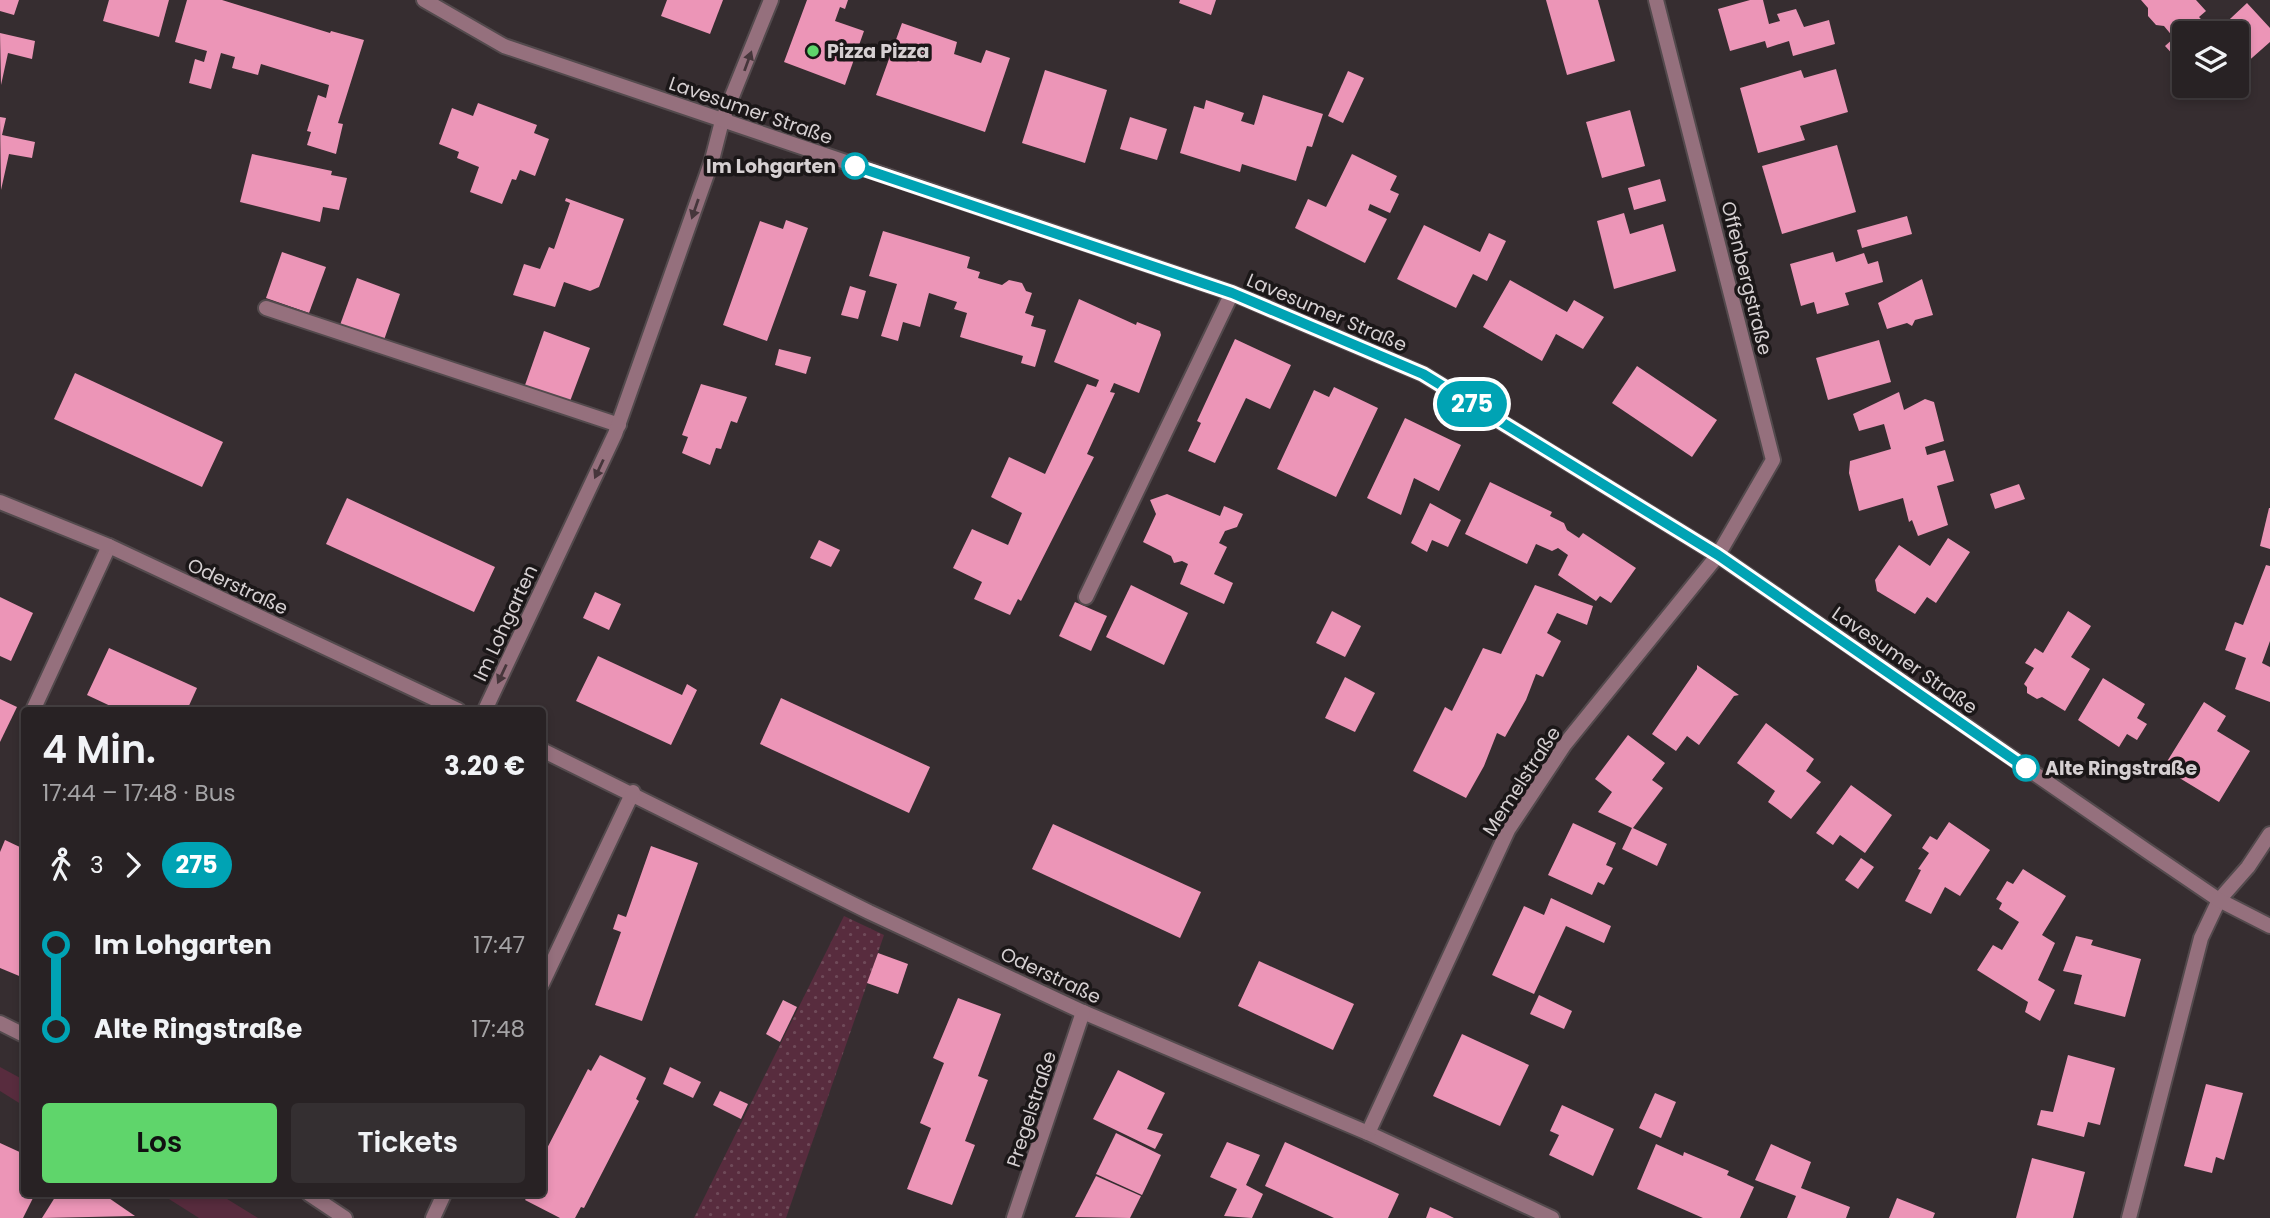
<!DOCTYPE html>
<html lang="de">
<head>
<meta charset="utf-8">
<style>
	body { margin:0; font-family:Poppins,sans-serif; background:#342f31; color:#f1f3f6; height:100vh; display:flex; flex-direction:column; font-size:26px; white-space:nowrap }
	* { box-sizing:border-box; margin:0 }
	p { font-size:23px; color:#a5a4a6 }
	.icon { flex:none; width:38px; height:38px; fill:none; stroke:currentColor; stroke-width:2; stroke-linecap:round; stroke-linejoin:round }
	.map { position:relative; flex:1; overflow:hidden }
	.sheet { position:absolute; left:21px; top:707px; width:525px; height:490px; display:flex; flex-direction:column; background:#282224; border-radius:7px; box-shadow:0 4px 10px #0003,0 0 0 2px #443f41 }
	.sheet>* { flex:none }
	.badge { padding:0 14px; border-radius:23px; font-size:24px; line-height:46px }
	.tools { position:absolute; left:2172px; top:21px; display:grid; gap:14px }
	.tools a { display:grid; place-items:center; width:77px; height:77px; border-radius:7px; background:#282224; box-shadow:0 4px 10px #0003,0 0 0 2px #443f41; font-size:35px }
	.map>.badge { position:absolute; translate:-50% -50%; box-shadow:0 0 0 4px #fff }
	.legs { display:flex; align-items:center; gap:10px; height:77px; padding:0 21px; font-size:23px }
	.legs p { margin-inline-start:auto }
	.headline { display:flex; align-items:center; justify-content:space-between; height:119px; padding:0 21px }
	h1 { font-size:38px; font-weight:600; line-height:52px }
	.primary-button { display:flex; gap:14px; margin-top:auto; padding:14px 21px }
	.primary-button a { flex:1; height:80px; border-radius:7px; background:#5fd56b; color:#111; font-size:28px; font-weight:600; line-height:80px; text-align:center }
	.primary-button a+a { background:#342f31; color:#f1f3f6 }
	ul { padding:0 21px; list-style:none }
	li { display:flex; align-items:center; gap:24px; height:84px; font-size:26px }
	li i { display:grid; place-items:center; width:10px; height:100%; margin:0 9px; background:currentColor }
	li i::after { content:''; width:18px; height:18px; margin:-9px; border:5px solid; border-radius:50%; background:#282224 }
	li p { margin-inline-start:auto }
	li:first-child i { background:linear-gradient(#0000 50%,currentColor 0) }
	li:last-child i { background:linear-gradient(currentColor 50%,#0000 0) }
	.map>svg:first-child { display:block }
	.grass { fill:#582c3e }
	.park { fill:url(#park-dots) }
	.building { fill:#ec95b7 }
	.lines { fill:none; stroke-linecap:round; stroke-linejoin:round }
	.service-casing { stroke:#534a4d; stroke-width:18 }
	.minor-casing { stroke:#534a4d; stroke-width:18 }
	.tertiary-casing { stroke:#534a4d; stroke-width:18 }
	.service { stroke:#95707d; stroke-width:14 }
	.minor { stroke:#95707d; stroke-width:14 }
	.tertiary { stroke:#95707d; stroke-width:14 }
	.oneway { fill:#46363b }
	.line-1-casing { stroke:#fff; stroke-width:16 }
	.line-1 { stroke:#00a3b4; stroke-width:10 }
	.poi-dot { fill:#5fd56b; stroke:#1b1718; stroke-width:2.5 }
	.stop-1-dot { fill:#fff; stroke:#00a3b4; stroke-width:3.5 }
	.labels { text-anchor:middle; stroke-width:7; stroke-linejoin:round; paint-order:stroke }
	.poi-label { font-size:19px; font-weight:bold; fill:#d6d0d2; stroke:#1b1718; text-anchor:start }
	.street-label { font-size:19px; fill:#d6d0d2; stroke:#1b1718 }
	.stop-label { font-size:19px; font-weight:bold; fill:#d6d0d2; stroke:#1b1718; text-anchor:end }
</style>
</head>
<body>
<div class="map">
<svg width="2270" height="1218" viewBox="0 0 2270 1218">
	<defs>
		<pattern id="park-dots" width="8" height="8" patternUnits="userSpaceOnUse" patternTransform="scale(1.75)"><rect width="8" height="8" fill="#582c3e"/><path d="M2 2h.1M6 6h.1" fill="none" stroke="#6f4a59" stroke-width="1.8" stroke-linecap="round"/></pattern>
	</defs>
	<rect width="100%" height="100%" fill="#362d30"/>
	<g class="grass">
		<polygon points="0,1067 24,1080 24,1106 0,1091"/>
		<polygon points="161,1194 219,1194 258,1218 199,1218"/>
	</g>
	<polygon class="park" points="844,916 884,935 786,1218 694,1218"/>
	<g class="building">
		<polygon points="0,0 19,0 14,15 0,11"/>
		<polygon points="109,0 169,0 159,37 103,21"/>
		<polygon points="187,0 222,0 330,33 331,31 364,40 338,123 343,124 336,154 307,145 311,132 307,131 318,95 326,98 329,85 261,64 258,75 232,68 235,57 221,53 211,89 189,83 195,59 204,62 207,51 175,42"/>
		<polygon points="667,0 723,0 710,34 661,16"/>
		<polygon points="807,0 848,0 845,9 840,7 835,21 864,31 845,85 784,62"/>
		<polygon points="1180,0 1216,0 1211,15 1179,3"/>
		<polygon points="1546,0 1598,0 1615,61 1567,75"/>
		<polygon points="1750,0 1763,0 1769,24 1780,21 1777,14 1796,9 1804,27 1829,20 1835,44 1793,56 1789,41 1767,48 1765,41 1730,51 1718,9"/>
		<polygon points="2141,0 2196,0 2206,11 2199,17 2211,30 2207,33 2184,33 2184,53 2177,59 2165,46 2174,38 2164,26 2156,25 2148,16 2148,8"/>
		<polygon points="2247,3 2270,28 2270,42 2236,72 2236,33 2215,33"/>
		<polygon points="902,23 957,42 954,54 981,63 986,50 1010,58 985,132 876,95"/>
		<polygon points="0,33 35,41 32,59 8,53 1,85"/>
		<polygon points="1836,69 1848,112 1800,126 1805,140 1758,153 1740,88 1801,70 1804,78"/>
		<polygon points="1045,70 1107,90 1085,163 1022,143"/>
		<polygon points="1348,71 1364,78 1343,123 1328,116"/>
		<polygon points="1263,95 1323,114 1312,147 1307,146 1296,181 1242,164 1240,172 1180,153 1194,106 1204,109 1206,100 1244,113 1241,121 1254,125"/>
		<polygon points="478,103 537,125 534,133 549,139 535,176 520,170 516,180 512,179 502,204 470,192 479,167 457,158 459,152 439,144 452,108 473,116"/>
		<polygon points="1630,110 1645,166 1602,178 1586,122"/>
		<polygon points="0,117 6,118 2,135 35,142 32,158 9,154 1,190"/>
		<polygon points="1130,117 1167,129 1157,160 1120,149"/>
		<polygon points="1837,145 1856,212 1782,234 1762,166"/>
		<polygon points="252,154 332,171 331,175 347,178 339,210 323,207 320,222 240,202"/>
		<polygon points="1352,154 1397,176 1390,190 1399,194 1390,213 1370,204 1368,210 1387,219 1365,263 1295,228 1308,199 1326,207"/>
		<polygon points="1660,179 1666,201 1634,210 1628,188"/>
		<polygon points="566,198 624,219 599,287 590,291 564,282 555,307 513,295 524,264 540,269 549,247 554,249 570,203 565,201"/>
		<polygon points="1624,213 1630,234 1663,224 1676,271 1614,289 1597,221"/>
		<polygon points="1907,216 1912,234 1862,248 1857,230"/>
		<polygon points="786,220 808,228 767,341 723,325 760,221 783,229"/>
		<polygon points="1424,225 1480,252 1489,233 1506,241 1487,281 1473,274 1456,308 1397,279"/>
		<polygon points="883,231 970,257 967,268 980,272 978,278 1002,285 1009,280 1022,283 1026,291 1032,293 1025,313 1034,316 1031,326 1046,330 1035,367 1021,363 1023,356 960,337 967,313 954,309 957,302 929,293 920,327 903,322 898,341 881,336 897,284 869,276"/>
		<polygon points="282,252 326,267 309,313 266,298"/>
		<polygon points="1833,252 1836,262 1864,253 1868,264 1878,261 1883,282 1845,293 1849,305 1817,314 1814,302 1801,306 1790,264"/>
		<polygon points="357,278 400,294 384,340 340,325"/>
		<polygon points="1922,279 1933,315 1915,320 1912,326 1907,323 1887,329 1878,303"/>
		<polygon points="1510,280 1567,312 1574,300 1604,317 1583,349 1556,334 1542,361 1483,327"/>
		<polygon points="850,286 866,291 858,319 841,315"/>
		<polygon points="1079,299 1136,325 1137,322 1160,331 1161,335 1139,393 1114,383 1110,392 1115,393 1087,454 1094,457 1021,601 1018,599 1010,615 974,599 982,582 953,568 972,529 1008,545 1022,513 991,497 1009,457 1045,474 1087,384 1096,387 1099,380 1054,362"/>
		<polygon points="544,331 590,348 569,404 524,388"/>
		<polygon points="1235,339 1291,365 1270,409 1246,398 1215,463 1188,451 1201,423 1197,421"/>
		<polygon points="1879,340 1891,382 1828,400 1816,358"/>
		<polygon points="779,349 811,357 806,374 775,365"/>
		<polygon points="1637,366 1717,420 1692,457 1612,403"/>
		<polygon points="75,373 223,442 202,487 54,419"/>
		<polygon points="701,384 747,397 737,423 731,421 721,449 716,448 710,465 682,453 688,437 682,435"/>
		<polygon points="1334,387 1378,408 1336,497 1277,469 1314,390 1329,397"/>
		<polygon points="1899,392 1904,410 1925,399 1934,402 1944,441 1925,447 1927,455 1945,450 1954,481 1937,486 1948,525 1918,536 1912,520 1909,522 1903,498 1859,511 1849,473 1850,461 1891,449 1884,424 1859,431 1853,414"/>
		<polygon points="1405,418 1461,445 1439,491 1414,478 1401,515 1367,498"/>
		<polygon points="1490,482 1552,512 1550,516 1564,523 1567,530 1579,538 1583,533 1636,568 1611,603 1600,596 1596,601 1558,575 1568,555 1558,548 1552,551 1536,544 1527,564 1465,534"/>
		<polygon points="2019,484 2025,499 1995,509 1990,494"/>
		<polygon points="1167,494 1220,516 1224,506 1243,514 1237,527 1225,531 1219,543 1227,547 1214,574 1233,583 1224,604 1180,584 1188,564 1182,561 1174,563 1171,556 1143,542 1156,514 1150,500"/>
		<polygon points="347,498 495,567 474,612 326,544"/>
		<polygon points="1430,503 1461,520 1448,547 1432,540 1427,552 1411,543"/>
		<polygon points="2269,508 2270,508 2270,549 2260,546"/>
		<polygon points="1948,538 1970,552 1936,603 1927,597 1915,614 1877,591 1875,580 1899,545 1930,566"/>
		<polygon points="819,540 840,550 831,567 810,558"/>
		<polygon points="2266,565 2270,566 2270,641 2262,663 2270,667 2270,702 2235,689 2246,658 2225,650 2235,622 2243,625"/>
		<polygon points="1131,585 1188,613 1164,665 1106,637"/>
		<polygon points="1535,585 1593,606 1587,625 1557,613 1547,633 1561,641 1543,677 1536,674 1526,700 1505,737 1497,733 1484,766 1466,798 1413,771 1445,707 1452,711 1483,648 1501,654"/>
		<polygon points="595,592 621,604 609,630 583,618"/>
		<polygon points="0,597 33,613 11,661 0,656"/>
		<polygon points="1075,602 1107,616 1091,651 1059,636"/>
		<polygon points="1332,611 1361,626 1345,657 1316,643"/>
		<polygon points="2068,611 2091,626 2071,657 2090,669 2065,711 2042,697 2037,699 2027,693 2027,687 2024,684 2034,668 2025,663 2035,648 2043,653"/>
		<polygon points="109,648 197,688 187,710 119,710 87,695"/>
		<polygon points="598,656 682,695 687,684 697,690 671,745 576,701"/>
		<polygon points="1697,665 1739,695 1734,696 1699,745 1687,736 1676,751 1652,734 1697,669"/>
		<polygon points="1345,677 1375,693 1355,732 1325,718"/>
		<polygon points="2103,678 2145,704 2137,718 2147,724 2137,740 2127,734 2119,747 2078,720"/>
		<polygon points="781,698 930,767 909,813 760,744"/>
		<polygon points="0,699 17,707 0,742"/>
		<polygon points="2204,702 2226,716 2217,731 2250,751 2219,802 2163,768"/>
		<polygon points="1766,723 1814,759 1806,771 1821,782 1791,819 1768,802 1775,791 1737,763"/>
		<polygon points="1628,735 1665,763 1652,780 1663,788 1633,828 1667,844 1657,866 1622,849 1632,828 1598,812 1612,792 1595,779"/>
		<polygon points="1851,785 1892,815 1865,853 1840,835 1833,845 1816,833"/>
		<polygon points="1949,822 1990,850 1960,896 1945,887 1931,914 1905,901 1921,870 1918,869 1929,853 1922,848 1930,836 1937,840"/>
		<polygon points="1573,823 1616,843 1606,865 1613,868 1604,885 1598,882 1592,895 1548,875"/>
		<polygon points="1053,824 1201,892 1180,938 1032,869"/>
		<polygon points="5,840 24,849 24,978 0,968 0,852"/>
		<polygon points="651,846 698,863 642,1021 595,1005 621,932 613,929 618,914 626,917"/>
		<polygon points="1861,858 1874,867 1858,889 1845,880"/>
		<polygon points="2023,869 2066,896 2042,935 2055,943 2038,980 2055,990 2040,1021 2025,1012 2028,1002 1977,970 1993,945 2002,950 2019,922 1999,909 2002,903 1996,899 2007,881 2013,884"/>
		<polygon points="1551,898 1611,926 1604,943 1566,926 1534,994 1492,975 1524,906 1544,915"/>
		<polygon points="2076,936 2093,940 2091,945 2141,959 2125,1017 2074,1004 2082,975 2063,971"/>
		<polygon points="878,953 908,964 898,994 867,983"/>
		<polygon points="1259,961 1354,1004 1333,1050 1238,1006"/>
		<polygon points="1539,995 1572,1011 1564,1029 1530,1014"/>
		<polygon points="958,998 1001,1014 978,1076 988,1080 965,1141 975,1145 952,1205 907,1189 931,1128 920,1123 944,1063 933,1058"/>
		<polygon points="783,1000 797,1007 780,1042 766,1034"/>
		<polygon points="1462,1034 1529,1065 1500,1126 1433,1096"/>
		<polygon points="600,1055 646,1078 636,1099 639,1101 584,1208 581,1207 575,1218 560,1218 525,1200 529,1194 542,1194 542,1158 588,1069 591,1071"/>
		<polygon points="2068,1055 2115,1068 2100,1125 2088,1122 2084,1137 2037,1125 2041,1110 2053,1112"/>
		<polygon points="670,1067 701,1082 693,1098 663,1084"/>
		<polygon points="1118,1070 1165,1093 1147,1129 1163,1134 1155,1149 1093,1119"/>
		<polygon points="2206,1084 2243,1093 2224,1160 2216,1157 2212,1173 2184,1166"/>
		<polygon points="720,1091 748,1104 741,1119 713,1105"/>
		<polygon points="1655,1093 1676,1102 1661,1138 1639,1128"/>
		<polygon points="1562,1105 1614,1129 1593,1176 1549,1155 1559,1135 1550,1131"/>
		<polygon points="1116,1133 1161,1155 1142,1195 1096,1174"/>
		<polygon points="1227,1142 1260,1155 1246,1185 1263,1194 1252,1218 1224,1216 1237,1189 1210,1177"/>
		<polygon points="1285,1142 1399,1194 1388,1218 1334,1218 1265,1186"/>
		<polygon points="0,1143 24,1154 24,1175 20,1185 24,1187 24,1194 35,1194 23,1218 0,1218"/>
		<polygon points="1656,1144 1683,1156 1684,1152 1729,1171 1727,1175 1754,1187 1740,1218 1703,1218 1637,1189"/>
		<polygon points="1771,1144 1811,1162 1801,1188 1850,1207 1846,1218 1787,1218 1796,1196 1755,1180"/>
		<polygon points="2032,1158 2085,1172 2073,1218 2016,1218"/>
		<polygon points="1096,1176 1141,1196 1130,1218 1075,1217"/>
		<polygon points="57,1194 103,1194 135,1216 42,1218"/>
		<polygon points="1897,1198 1935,1213 1933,1218 1889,1218"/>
		<polygon points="1430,1207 1444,1213 1454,1218 1426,1218"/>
	</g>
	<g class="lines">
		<g class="service-casing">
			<g id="service">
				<polyline points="266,308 619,425"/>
				<polyline points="1086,597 1232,293"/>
				<polyline points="34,708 109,546"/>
			</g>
		</g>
		<g class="minor-casing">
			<g id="minor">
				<polyline points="0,502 109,546 458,710"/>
				<polyline points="485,710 615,434 712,160 722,121 771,0"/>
				<polyline points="542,750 869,912 1083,1012 1368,1133 1552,1218"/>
				<polyline points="542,984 633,792"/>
				<polyline points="0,1023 24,1035"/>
				<polyline points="1368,1133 1508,830 1565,744 1718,555 1773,460 1656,0"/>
				<polyline points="309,1194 345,1218"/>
				<polyline points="433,1218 444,1194"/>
				<polyline points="1014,1218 1083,1012"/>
				<polyline points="2129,1218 2201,938 2219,900 2248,867 2270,834"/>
			</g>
		</g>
		<g class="tertiary-casing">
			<polyline id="tertiary" points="424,0 504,46 1232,293 1423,374 1718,555 2147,851 2219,900 2270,926"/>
		</g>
		<use href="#service" class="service"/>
		<use href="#minor" class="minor"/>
		<use href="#tertiary" class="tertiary"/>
	</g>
	<defs><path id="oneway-solid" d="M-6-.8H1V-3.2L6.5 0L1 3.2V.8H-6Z" transform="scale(1.75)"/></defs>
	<g class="oneway">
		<use href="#oneway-solid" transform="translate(748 61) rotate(-70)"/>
		<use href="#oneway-solid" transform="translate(695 209) rotate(109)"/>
		<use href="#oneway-solid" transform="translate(599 469) rotate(115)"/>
		<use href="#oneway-solid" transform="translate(502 674) rotate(115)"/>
	</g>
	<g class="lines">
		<g class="line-1-casing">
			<polyline id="line-1" points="855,166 1232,293 1423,374 1718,555 2026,768"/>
		</g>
		<use href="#line-1" class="line-1"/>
	</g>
	<circle class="poi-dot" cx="813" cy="51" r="7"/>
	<g class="stop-1-dot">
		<circle cx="855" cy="166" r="12"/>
		<circle cx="2026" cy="768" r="12"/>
	</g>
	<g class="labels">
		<g class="poi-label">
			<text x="827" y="58">Pizza Pizza</text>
		</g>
		<g class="street-label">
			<text transform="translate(751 110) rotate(19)" y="7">Lavesumer Straße</text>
			<text transform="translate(1747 278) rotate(76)" y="7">Offenbergstraße</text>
			<text transform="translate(1327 312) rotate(23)" y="7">Lavesumer Straße</text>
			<text transform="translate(238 586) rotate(25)" y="7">Oderstraße</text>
			<text transform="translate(505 623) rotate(-65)" y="7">Im Lohgarten</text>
			<text transform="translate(1905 660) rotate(35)" y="7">Lavesumer Straße</text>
			<text transform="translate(1521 781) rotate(-57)" y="7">Memelstraße</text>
			<text transform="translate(1051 975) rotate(25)" y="7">Oderstraße</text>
			<text transform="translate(1031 1109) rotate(-72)" y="7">Pregelstraße</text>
		</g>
		<g class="stop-label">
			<text x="836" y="173">Im Lohgarten</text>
			<text x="2045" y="775" text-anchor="start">Alte Ringstraße</text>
		</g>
	</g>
</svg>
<div class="tools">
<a><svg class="icon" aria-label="layers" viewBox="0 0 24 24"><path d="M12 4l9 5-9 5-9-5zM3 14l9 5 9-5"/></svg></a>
</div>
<b class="badge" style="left:1472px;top:404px;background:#00a3b4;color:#fff">275</b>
<section class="sheet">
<div class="headline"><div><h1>4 Min.</h1><p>17:44 – 17:48 · Bus</p></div><b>3.20 €</b></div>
<div class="legs"><svg class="icon" aria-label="walk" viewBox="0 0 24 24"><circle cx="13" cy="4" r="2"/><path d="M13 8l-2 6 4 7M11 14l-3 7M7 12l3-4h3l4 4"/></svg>3<svg class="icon" aria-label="forward" viewBox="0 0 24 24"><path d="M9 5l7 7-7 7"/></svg><b class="badge" style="background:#00a3b4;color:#fff">275</b></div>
<ul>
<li><i style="color:#00a3b4"></i><b>Im Lohgarten</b><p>17:47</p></li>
<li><i style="color:#00a3b4"></i><b>Alte Ringstraße</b><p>17:48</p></li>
</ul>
<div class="primary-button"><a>Los</a><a>Tickets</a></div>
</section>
</div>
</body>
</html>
